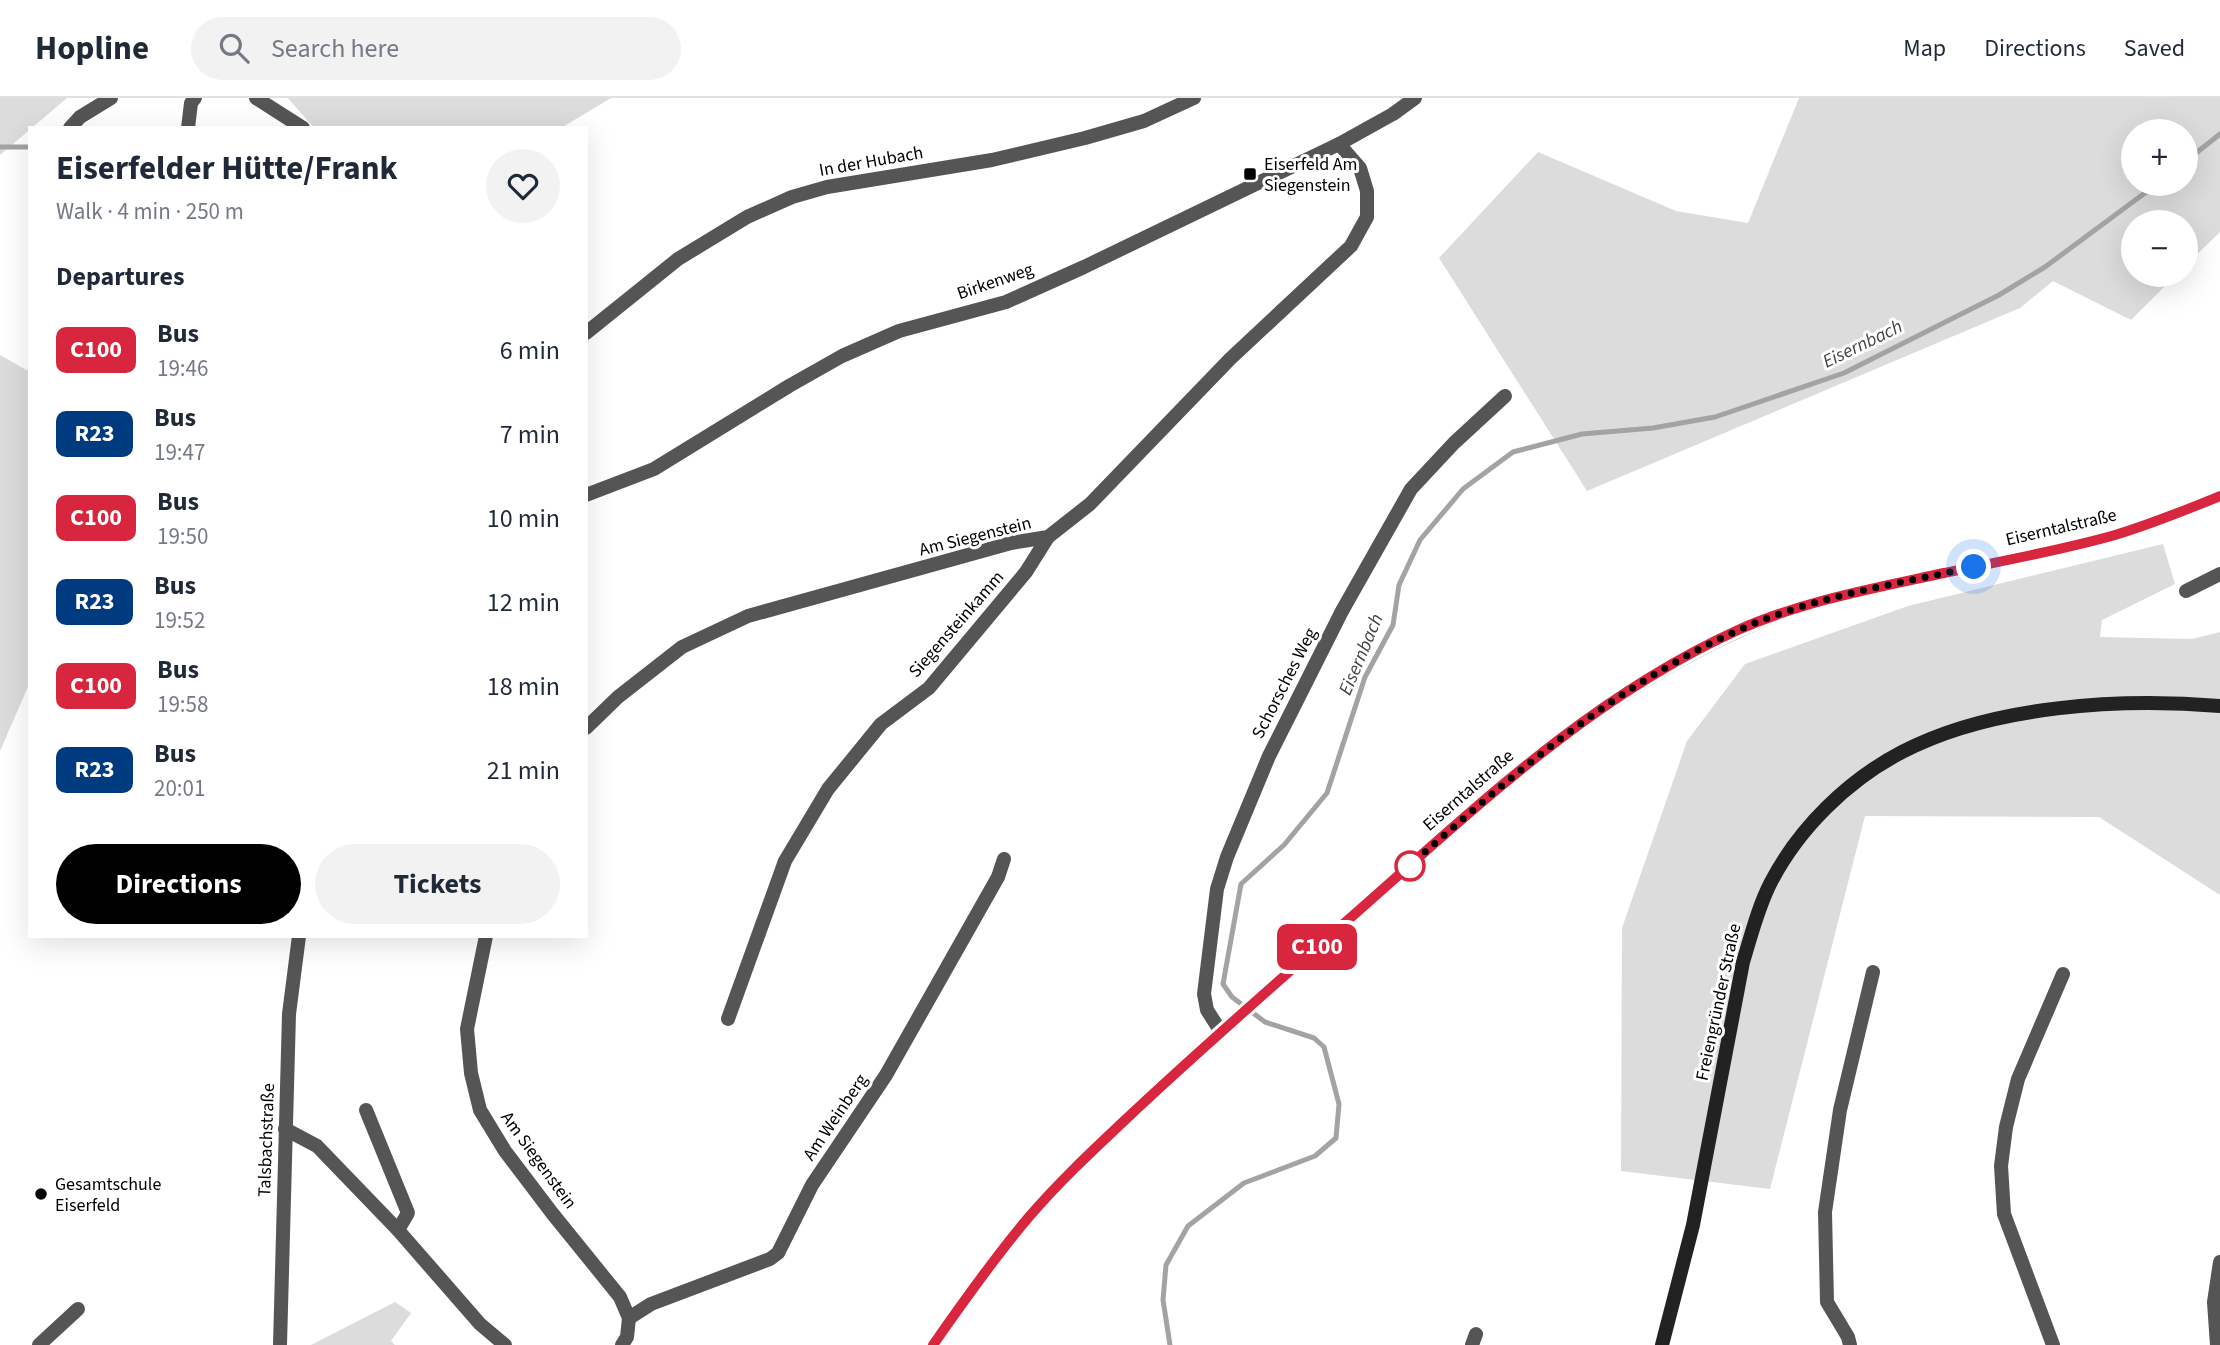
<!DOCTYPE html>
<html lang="en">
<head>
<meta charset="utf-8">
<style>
	body { margin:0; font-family:"Source Sans 3",sans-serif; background:#f2f2f3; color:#1f2937; height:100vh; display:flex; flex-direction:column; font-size:26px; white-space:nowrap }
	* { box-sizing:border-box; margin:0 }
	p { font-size:23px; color:#747a83 }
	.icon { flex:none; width:38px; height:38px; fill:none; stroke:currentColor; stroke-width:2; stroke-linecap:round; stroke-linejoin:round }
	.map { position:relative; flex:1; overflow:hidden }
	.sheet { position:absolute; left:28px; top:28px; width:560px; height:812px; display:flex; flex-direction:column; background:#fff; border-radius:0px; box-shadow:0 7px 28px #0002 }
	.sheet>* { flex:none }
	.badge { padding:0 14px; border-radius:10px; font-size:24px; line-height:46px }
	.controls { position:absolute; left:2121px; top:21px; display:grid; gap:14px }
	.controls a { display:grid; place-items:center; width:77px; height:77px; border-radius:50%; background:#fff; box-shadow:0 7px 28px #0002; font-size:35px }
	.you { position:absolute; width:35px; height:35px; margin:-18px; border:5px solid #fff; border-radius:50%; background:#1a73e8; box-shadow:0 0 0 10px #1a73e833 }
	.map>.badge { position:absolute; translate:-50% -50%; box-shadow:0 0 0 4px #fff }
	h2 { padding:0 28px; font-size:26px; line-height:63px }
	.round { display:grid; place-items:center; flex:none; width:74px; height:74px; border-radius:37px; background:#f2f2f3 }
	.overview { display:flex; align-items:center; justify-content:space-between; height:119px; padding:0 28px }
	h1 { font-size:33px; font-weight:700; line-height:52px }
	.button { display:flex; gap:14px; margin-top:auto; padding:14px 28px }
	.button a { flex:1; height:80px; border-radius:42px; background:#000; color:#fff; font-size:28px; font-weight:700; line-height:80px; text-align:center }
	.button a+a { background:#f2f2f3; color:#1f2937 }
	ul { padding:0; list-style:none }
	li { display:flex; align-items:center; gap:21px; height:84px; padding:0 28px }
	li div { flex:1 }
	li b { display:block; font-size:26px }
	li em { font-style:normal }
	li .badge { min-width:77px; font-weight:700; text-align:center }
	header { display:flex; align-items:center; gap:42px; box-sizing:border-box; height:98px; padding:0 35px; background:#fff; border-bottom:2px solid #e0e1e3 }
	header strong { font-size:33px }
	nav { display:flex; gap:38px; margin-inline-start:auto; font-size:24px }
	.search { width:490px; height:63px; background:#f2f2f3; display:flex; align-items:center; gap:18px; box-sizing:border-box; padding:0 24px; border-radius:38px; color:#747a83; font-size:26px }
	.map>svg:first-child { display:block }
	.green { fill:#dcdcdc; fill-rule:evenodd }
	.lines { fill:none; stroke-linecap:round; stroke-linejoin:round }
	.stream { stroke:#a3a3a3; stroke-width:5 }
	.minor { stroke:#555; stroke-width:14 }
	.secondary { stroke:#222; stroke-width:14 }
	.line-casing { stroke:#fff; stroke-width:16 }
	.line { stroke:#d7263d; stroke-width:10 }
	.walk { stroke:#000; stroke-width:7; stroke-dasharray:0 12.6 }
	.poi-dot { fill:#000; stroke:#fff; stroke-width:2.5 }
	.stop-dot { fill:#fff; stroke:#d7263d; stroke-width:3.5 }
	.labels { text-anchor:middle; stroke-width:6; stroke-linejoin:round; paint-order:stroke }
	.street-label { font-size:18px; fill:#000; stroke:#fff }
	.poi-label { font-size:18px; fill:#000; stroke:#fff; text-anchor:start }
	.water-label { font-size:19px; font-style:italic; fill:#444; stroke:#fff }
</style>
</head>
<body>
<header>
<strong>Hopline</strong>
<div class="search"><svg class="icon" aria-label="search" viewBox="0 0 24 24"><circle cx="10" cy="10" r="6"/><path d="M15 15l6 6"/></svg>Search here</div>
<nav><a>Map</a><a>Directions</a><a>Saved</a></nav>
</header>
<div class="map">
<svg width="2220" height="1247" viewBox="0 0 2220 1247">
	<rect width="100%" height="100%" fill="#fff"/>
	<g class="green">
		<polygon points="0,0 67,0 0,57"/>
		<polygon points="288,0 611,0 561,30 314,30"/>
		<path d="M1799,0H2220V134L2186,167V124H2133V177H2176L2131,222L2053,183L2020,210L1587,393L1439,160L1538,54L1676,113L1748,125ZM2133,33H2186V86H2133Z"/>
		<polygon points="0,257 30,274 30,584 0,653"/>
		<polygon points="2163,446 2175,486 2102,522 2100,539 2192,541 2220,534 2220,797 2099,719 1865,718 1770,1091 1621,1073 1622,830 1687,643 1745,566 1908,508"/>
		<polygon points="395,1204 411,1215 391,1243 395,1247 311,1247"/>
	</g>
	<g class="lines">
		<g class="stream">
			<polyline points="0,49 30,49"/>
			<polyline points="2186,63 2220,36"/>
			<polyline points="1170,1247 1163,1202 1166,1167 1188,1128 1244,1085 1315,1058 1336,1040 1339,1006 1324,949 1314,940 1265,924 1232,899 1223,886 1241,786 1284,747 1327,695 1365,579 1393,527 1399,487 1420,442 1463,391 1513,354 1582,336 1653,330 1715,319 1844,275 1999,197 2045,169 2157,86"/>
		</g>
		<g class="minor">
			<polyline points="256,0 303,30"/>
			<polyline points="70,30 80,19 111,0"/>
			<polyline points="188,30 191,5 195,0"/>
			<polyline points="586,235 678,161 747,119 792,99 827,89 992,62 1085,40 1144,23 1194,0"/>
			<polyline points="586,397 654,371 789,288 842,258 899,233 1006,204 1084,169 1339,46 1393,16 1415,0"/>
			<polyline points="2186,493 2220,476"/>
			<polyline points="586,630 618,599 682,549 748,518 1011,445 1048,439 1090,406 1230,261 1351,148 1367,119 1367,93 1360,70 1339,46"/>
			<polyline points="486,838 467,931 471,975 480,1012 505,1053 552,1115 620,1199 629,1220 627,1239 622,1247"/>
			<polyline points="728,921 785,763 828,691 881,626 929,590 1026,474 1048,439"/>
			<polyline points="1221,934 1207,912 1204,896 1217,791 1227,759 1269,658 1342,513 1411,391 1454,345 1505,298"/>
			<polyline points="366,1012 408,1115 398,1132"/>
			<polyline points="285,1031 317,1048 398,1132 480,1226 505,1247"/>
			<polyline points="629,1220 651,1206 770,1161 778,1155 812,1087 886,977 998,779 1004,761"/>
			<polyline points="39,1247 78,1211"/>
			<polyline points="280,1247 289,916 299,838"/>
			<polyline points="1472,1247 1476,1236"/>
			<polyline points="1850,1247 1848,1239 1827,1204 1825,1114 1840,1012 1873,874"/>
			<polyline points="2053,1247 2004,1116 2001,1068 2006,1029 2018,981 2063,876"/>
			<polyline points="2217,1247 2214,1204 2220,1164"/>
		</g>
		<g class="secondary">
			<path d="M933,1247C963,1204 994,1160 1029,1120C1058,1086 1091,1054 1124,1023C1198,952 1277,884 1355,816C1475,711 1591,599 1738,533C1800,504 1870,491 1937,477C1996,464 2057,453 2115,437C2151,426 2186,413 2220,398"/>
			<path d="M1662,1247L1693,1127L1743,864C1751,838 1758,809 1771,784C1799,730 1848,682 1902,654C1992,607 2120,600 2220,608"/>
		</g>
	</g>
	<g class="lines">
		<g class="line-casing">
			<path id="line" d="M933,1247C963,1204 994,1160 1028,1120C1058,1085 1091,1054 1124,1023C1197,954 1273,888 1349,821C1471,714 1588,600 1738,532C1803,503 1875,490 1944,475C2001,463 2059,453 2115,437C2151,426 2186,412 2220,398"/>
		</g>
		<use href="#line" class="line"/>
		<path class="walk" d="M1410,768L1408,769C1510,679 1613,588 1739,532C1811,499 1896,486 1974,469"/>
	</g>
	<g class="poi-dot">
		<rect x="1243" y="69" width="14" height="14" rx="3.5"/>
		<circle cx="41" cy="1096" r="7"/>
	</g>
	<circle class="stop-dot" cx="1410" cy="768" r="14"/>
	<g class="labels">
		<g class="street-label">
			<text transform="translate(871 63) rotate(-10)" y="6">In der Hubach</text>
			<text transform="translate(995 183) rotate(-19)" y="6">Birkenweg</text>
			<text transform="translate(2061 429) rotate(-13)" y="6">Eiserntalstraße</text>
			<text transform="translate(975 438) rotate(-14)" y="6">Am Siegenstein</text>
			<text transform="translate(956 526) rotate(-49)" y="6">Siegensteinkamm</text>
			<text transform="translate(1284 585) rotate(-63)" y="6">Schorsches Weg</text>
			<text transform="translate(1468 692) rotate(-41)" y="6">Eiserntalstraße</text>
			<text transform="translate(1718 904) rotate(-78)" y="6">Freiengründer Straße</text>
			<text transform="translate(835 1019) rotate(-56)" y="6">Am Weinberg</text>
			<text transform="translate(266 1042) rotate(-88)" y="6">Talsbachstraße</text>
			<text transform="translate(539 1062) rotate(54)" y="6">Am Siegenstein</text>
		</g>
		<g class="poi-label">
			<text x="1264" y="72">Eiserfeld Am<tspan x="1264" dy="21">Siegenstein</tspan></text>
			<text x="55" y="1092">Gesamtschule<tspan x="55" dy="21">Eiserfeld</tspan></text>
		</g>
		<g class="water-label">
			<text transform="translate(1862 245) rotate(-26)" y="7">Eisernbach</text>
			<text transform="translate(1360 556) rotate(-67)" y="7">Eisernbach</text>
		</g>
	</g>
</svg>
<div class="controls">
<a>+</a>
<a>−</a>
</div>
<div class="you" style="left:1974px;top:469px"></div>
<b class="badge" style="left:1317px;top:849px;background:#d7263d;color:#fff">C100</b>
<section class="sheet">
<div class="overview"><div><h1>Eiserfelder Hütte/Frank</h1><p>Walk · 4 min · 250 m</p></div><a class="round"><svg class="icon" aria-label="heart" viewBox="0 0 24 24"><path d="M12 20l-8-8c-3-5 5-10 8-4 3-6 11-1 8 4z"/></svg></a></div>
<h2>Departures</h2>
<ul>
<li><span class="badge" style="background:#d7263d;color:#fff">C100</span><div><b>Bus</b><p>19:46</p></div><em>6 min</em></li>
<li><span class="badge" style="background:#003b80;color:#fff">R23</span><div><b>Bus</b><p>19:47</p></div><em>7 min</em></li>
<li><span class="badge" style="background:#d7263d;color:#fff">C100</span><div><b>Bus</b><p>19:50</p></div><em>10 min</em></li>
<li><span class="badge" style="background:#003b80;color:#fff">R23</span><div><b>Bus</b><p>19:52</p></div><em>12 min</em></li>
<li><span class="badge" style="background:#d7263d;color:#fff">C100</span><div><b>Bus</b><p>19:58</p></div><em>18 min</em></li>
<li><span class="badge" style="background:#003b80;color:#fff">R23</span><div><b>Bus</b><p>20:01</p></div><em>21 min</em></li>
</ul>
<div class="button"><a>Directions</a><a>Tickets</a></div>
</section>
</div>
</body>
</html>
